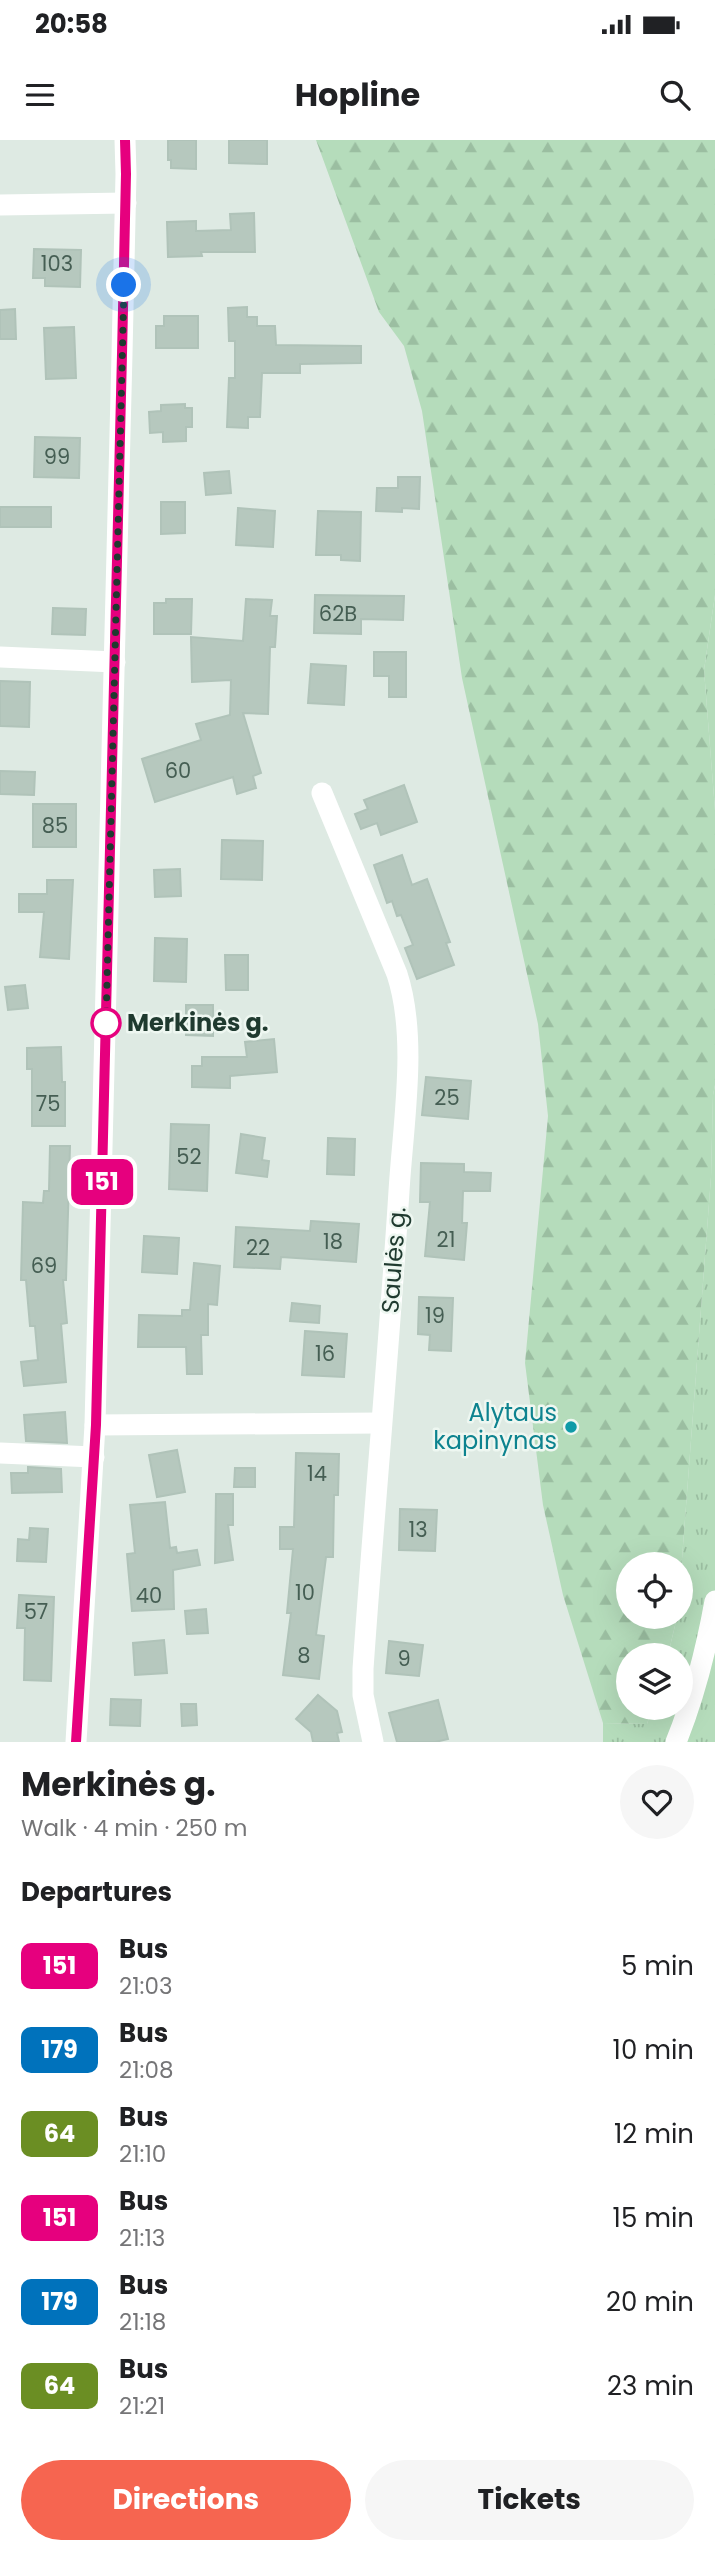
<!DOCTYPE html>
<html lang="en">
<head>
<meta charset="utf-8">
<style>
	body { margin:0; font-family:Poppins,sans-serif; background:#f6f6f6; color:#202124; height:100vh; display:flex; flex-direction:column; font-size:26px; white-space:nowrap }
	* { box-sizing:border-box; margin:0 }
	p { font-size:23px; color:#757577 }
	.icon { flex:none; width:38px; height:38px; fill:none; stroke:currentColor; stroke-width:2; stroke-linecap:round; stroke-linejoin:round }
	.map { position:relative; height:1602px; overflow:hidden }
	.details { display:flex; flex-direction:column; background:#fff; flex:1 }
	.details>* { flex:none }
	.badge { padding:0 14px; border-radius:10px; font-size:24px; line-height:46px }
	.tools { position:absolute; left:616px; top:1412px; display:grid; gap:14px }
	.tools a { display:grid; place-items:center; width:77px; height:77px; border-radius:50%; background:#fff; box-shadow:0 7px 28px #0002; font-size:35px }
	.you { position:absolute; width:35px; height:35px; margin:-18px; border:5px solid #fff; border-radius:50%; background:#1a73e8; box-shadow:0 0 0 10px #1a73e833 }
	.map>.badge { position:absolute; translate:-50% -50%; box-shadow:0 0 0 4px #fff }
	h2 { padding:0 21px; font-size:26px; line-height:63px }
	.round { display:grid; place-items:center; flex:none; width:74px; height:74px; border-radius:37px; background:#f6f6f6 }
	.summary { display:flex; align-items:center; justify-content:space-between; height:119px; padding:0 21px }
	h1 { font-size:33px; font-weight:700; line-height:52px }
	.action { display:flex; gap:14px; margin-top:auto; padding:14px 21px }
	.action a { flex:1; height:80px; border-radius:42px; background:#f66550; color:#fff; font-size:28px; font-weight:700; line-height:80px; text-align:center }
	.action a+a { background:#f6f6f6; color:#202124 }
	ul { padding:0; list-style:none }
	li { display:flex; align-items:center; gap:21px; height:84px; padding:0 21px }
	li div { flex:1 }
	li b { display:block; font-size:26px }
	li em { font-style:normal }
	li .badge { min-width:77px; font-weight:700; text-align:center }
	.status { display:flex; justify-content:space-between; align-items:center; height:49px; padding:0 35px; background:#fff; direction:ltr }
	.status svg { height:19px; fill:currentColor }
	header { display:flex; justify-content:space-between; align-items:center; height:91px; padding:0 21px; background:#fff; font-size:32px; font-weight:700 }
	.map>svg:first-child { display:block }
	.grass { fill:url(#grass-tufts) }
	.forest { fill:url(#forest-firs) }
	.building { fill:#b6c8be; stroke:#b0c3b9; stroke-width:2 }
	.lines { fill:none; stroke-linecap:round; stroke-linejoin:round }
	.minor { stroke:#fff; stroke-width:21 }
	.line-casing { stroke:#fff; stroke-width:16 }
	.line { stroke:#e6007e; stroke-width:10 }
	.walk { stroke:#1f3a2f; stroke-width:7; stroke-dasharray:0 12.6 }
	.stop-dot { fill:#fff; stroke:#e6007e; stroke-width:3.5 }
	.culture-dot { fill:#0f9aa8; stroke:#eef7f1; stroke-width:2.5 }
	.labels { text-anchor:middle; stroke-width:5; stroke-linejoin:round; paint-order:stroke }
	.number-label { font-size:21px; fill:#455e53 }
	.stop-label { font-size:24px; font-weight:bold; fill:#1f3a2f; stroke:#eef7f1; text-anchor:start }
	.street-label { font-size:24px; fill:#1f3a2f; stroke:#eef7f1 }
	.culture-label { font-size:24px; fill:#0d838f; stroke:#eef7f1; text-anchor:end }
</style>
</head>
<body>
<div class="status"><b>20:58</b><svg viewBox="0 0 49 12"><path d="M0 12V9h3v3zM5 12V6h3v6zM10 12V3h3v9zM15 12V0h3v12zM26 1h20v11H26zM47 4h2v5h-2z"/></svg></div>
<header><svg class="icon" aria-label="menu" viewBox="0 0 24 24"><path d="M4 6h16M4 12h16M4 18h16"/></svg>Hopline<svg class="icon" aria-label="search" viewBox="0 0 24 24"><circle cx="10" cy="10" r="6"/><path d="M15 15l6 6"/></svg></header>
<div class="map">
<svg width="715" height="1602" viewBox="0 0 715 1602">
	<defs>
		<pattern id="grass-tufts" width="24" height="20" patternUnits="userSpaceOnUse" patternTransform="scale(1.75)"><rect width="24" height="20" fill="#b5dcbb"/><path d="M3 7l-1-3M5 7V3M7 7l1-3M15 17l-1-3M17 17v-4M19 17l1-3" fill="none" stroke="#9bbea1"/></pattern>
		<pattern id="forest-firs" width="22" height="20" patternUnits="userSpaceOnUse" patternTransform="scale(1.75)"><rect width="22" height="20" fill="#b5dcbb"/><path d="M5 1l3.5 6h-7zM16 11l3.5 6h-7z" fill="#9bbea1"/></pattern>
	</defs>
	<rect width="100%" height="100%" fill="#deeae3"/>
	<g class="grass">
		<polygon points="715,455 715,670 704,530"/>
		<polygon points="715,945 715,1602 603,1602 603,1583 647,1584 652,1568 681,1568 681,1516 668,1515 677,1477 681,1477 681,1432 711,1037 713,955"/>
	</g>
	<polygon class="forest" points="316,0 715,0 715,455 704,530 715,670 715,945 713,955 711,1037 681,1432 681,1424 628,1424 628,1477 677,1477 668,1515 628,1516 628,1568 652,1568 647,1584 603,1583 563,1455 543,1365 525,1223 548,976 538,884 462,538 422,271 404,206 379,172"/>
	<g class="building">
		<polygon points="168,0 196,0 196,29 171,28 171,20 168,20"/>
		<polygon points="229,0 267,0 267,24 229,23"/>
		<polygon points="254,73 255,112 201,112 202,116 168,117 167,82 196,81 196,91 231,90 230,74"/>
		<polygon points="34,109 81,110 80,147 45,146 45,138 33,138"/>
		<polygon points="247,167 247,177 257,177 257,186 275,186 276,205 361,206 361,223 300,224 300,233 262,233 260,277 248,277 248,288 227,287 229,238 235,238 235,201 229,201 228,168"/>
		<polygon points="15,169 16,199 0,199 0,170"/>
		<polygon points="164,176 198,176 198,208 156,208 156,186 164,186"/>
		<polygon points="74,187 76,238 46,239 44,188"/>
		<polygon points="185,264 185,268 192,268 192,287 186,287 186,301 163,302 163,292 150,293 149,272 161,271 161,265"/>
		<polygon points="35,297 80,298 79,338 34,337"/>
		<polygon points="229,331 231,353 206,355 204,333"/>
		<polygon points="398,337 420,337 419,369 402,368 402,372 376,371 377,348 398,348"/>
		<polygon points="161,362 185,362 185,393 161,394"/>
		<rect x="0" y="367" width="51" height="20"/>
		<polygon points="238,368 275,371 273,407 236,405"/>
		<polygon points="318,371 361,372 360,421 341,420 341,415 316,415"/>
		<polygon points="315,455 404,456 403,480 361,479 361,494 314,493"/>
		<polygon points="166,459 192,459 191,494 154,494 154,463 166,463"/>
		<polygon points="246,459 272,460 270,476 277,476 275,507 270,507 268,574 243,573 261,633 253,636 256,648 237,654 233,637 155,662 142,619 201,600 196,584 230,575 231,540 192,542 191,497 243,501"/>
		<polygon points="53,468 86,469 85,495 52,494"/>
		<polygon points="374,512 406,512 406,557 389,557 389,536 374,536"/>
		<polygon points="311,524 346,526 344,565 308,563"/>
		<polygon points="0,541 30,542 29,587 0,586"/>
		<polygon points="0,631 35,632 34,655 0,654"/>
		<polygon points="404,645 417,682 381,695 377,683 361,689 355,674 368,669 364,660"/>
		<rect x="33" y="664" width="43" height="43"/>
		<polygon points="222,700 263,701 262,740 221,739"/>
		<polygon points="402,715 412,745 427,739 450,802 446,803 454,825 417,839 405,808 413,805 401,775 397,776 392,761 387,763 374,725"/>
		<polygon points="180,729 181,756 155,757 154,730"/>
		<polygon points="47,740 73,740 69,819 40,817 44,772 19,772 19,754 47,754"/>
		<polygon points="155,798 187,799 186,842 154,841"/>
		<polygon points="225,815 248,815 248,850 226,850"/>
		<polygon points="25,845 28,868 8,870 5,847"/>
		<polygon points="186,865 213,865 213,896 186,895"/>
		<polygon points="274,899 277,932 230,936 230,948 192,947 192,926 202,926 202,917 247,917 245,902"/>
		<polygon points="61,907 62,942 65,942 65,986 32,986 32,929 27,929 27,908"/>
		<polygon points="426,937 471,941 468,979 422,975"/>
		<polygon points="171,984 209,985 207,1051 169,1049"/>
		<polygon points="241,994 265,998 262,1020 269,1021 267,1037 236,1033"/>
		<polygon points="328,998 355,999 354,1035 327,1034"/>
		<polygon points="50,1006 70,1006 66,1140 63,1140 67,1183 61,1184 66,1242 24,1246 21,1222 38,1220 35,1186 30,1186 26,1140 21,1140 23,1062 43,1063 44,1051 49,1051"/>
		<polygon points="421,1023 464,1024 464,1032 491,1033 490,1051 463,1051 462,1083 467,1083 464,1120 425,1116 430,1062 420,1062"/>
		<polygon points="311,1081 359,1084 356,1122 281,1117 280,1129 234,1127 236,1087 310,1091"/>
		<polygon points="144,1096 179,1098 177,1134 142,1132"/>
		<polygon points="194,1123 220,1126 217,1165 208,1164 208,1195 201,1195 202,1234 187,1234 186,1207 138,1207 139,1175 182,1176 182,1170 190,1170"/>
		<polygon points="419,1157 453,1158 451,1211 429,1210 430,1195 418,1194"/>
		<polygon points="292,1163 320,1166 319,1183 290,1181"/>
		<polygon points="305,1191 347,1194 344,1237 302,1235"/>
		<polygon points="65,1272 67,1303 26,1301 24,1275"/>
		<polygon points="177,1310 185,1352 157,1357 149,1315"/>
		<polygon points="296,1313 339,1314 338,1355 334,1355 333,1417 326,1417 316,1495 324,1496 319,1539 283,1535 291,1473 287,1473 293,1409 280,1409 280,1387 294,1387"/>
		<polygon points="28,1327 61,1329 62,1352 12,1353 11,1333 28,1333"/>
		<polygon points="235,1328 255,1328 255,1347 234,1347"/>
		<polygon points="216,1354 233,1354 233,1385 228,1385 233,1420 215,1423"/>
		<polygon points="165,1362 170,1408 176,1407 177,1413 197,1410 200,1425 173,1430 174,1469 132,1471 127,1414 135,1413 130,1365"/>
		<polygon points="400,1369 437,1370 435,1411 399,1410"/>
		<polygon points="30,1388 48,1389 46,1422 17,1421 18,1399 29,1400"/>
		<polygon points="19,1455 54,1457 51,1541 24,1540 25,1488 17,1488"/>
		<polygon points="206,1469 208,1493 187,1494 185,1471"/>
		<polygon points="164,1500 167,1533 135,1535 133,1503"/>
		<polygon points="389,1501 423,1505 419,1536 386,1533"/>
		<polygon points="318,1555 337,1571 342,1592 337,1593 339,1602 313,1602 311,1592 296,1579"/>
		<polygon points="111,1559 141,1560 140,1586 110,1585"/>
		<polygon points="438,1560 448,1599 435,1602 397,1602 389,1573"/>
		<polygon points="181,1564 196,1564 197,1585 182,1586"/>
	</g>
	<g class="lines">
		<g class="minor">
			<polyline points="0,65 126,63"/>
			<polyline points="0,517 115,522"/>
			<path d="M322,653L397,834C418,898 403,984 399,1051C389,1210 374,1370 363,1529V1555L373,1602"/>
			<polyline points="95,1285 380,1283"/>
			<polyline points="0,1313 94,1317"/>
			<polyline points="76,1602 95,1285 122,214 126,34 125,0"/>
			<path d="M676,1602C695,1555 706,1511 715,1461"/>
		</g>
	</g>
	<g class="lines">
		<g class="line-casing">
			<polyline id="line" points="76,1602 96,1285 122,214 126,34 125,0"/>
		</g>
		<use href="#line" class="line"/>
		<polyline class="walk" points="106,883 124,145"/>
	</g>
	<circle class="stop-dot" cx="106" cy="883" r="14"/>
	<circle class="culture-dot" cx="571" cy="1287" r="7"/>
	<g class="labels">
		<g class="number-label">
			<text x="57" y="131">103</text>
			<text x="57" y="324">99</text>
			<text x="338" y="481">62B</text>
			<text x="178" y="638">60</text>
			<text x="55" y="693">85</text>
			<text x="447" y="965">25</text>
			<text x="48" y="971">75</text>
			<text x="189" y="1024">52</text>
			<text x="446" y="1107">21</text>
			<text x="333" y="1109">18</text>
			<text x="258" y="1115">22</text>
			<text x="44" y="1133">69</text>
			<text x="435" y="1183">19</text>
			<text x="325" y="1221">16</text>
			<text x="317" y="1341">14</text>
			<text x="418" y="1397">13</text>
			<text x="305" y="1460">10</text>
			<text x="149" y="1463">40</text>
			<text x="36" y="1479">57</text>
			<text x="304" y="1523">8</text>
			<text x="404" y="1526">9</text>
		</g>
		<g class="stop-label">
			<text x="127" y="891">Merkinės g.</text>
		</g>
		<g class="street-label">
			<text transform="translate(394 1120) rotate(-86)" y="8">Saulės g.</text>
		</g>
		<g class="culture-label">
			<text x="557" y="1281">Alytaus<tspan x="557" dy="28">kapinynas</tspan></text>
		</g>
	</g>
</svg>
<div class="tools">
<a><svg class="icon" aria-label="locate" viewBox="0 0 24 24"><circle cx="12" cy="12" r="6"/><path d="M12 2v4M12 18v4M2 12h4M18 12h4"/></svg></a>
<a><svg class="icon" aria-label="layers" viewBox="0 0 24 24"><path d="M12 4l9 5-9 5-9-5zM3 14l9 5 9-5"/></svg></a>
</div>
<div class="you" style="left:124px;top:145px"></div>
<b class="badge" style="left:102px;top:1042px;background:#e6007e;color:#fff">151</b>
</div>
<section class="details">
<div class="summary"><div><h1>Merkinės g.</h1><p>Walk · 4 min · 250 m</p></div><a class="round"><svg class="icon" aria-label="heart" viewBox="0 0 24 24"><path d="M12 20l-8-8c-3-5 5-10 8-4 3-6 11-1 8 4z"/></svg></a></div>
<h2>Departures</h2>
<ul>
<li><span class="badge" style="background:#e6007e;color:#fff">151</span><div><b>Bus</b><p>21:03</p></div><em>5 min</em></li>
<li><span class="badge" style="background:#0072bc;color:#fff">179</span><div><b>Bus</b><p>21:08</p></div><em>10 min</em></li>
<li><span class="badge" style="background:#6b8e23;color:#fff">64</span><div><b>Bus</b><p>21:10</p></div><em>12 min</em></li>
<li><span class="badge" style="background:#e6007e;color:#fff">151</span><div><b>Bus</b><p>21:13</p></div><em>15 min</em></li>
<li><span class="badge" style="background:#0072bc;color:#fff">179</span><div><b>Bus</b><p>21:18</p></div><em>20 min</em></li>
<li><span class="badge" style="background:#6b8e23;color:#fff">64</span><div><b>Bus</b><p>21:21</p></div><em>23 min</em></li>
</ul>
<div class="action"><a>Directions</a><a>Tickets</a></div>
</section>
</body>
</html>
